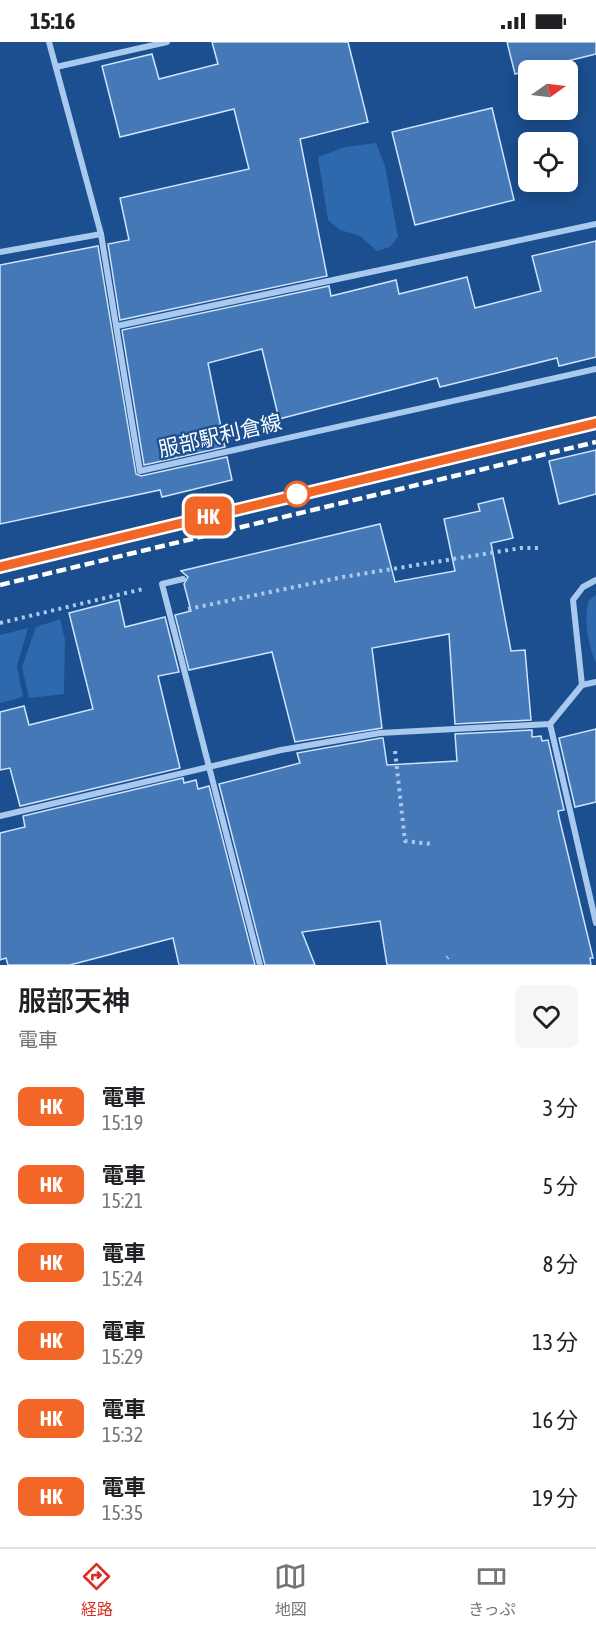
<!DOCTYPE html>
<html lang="ja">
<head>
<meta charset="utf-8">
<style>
	body { margin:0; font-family:"Asap Condensed","Noto Sans JP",sans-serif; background:#f6f6f6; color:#202124; height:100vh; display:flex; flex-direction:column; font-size:22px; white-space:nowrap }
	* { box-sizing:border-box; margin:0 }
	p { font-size:20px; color:#757577 }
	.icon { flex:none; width:33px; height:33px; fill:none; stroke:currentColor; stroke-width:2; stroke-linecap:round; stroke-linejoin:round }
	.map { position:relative; height:923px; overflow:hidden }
	.sheet { display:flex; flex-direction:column; background:#fff; flex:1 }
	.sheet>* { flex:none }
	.badge { padding:0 12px; border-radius:9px; font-size:21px; line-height:39px }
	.needle { width:39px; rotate:76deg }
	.controls { position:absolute; left:518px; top:18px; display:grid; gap:12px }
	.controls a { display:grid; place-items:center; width:60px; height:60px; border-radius:9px; background:#fff; box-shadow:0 3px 15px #0003; font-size:30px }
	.map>.badge { position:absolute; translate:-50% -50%; box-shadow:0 0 0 3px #fff }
	.round { display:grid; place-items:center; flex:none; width:63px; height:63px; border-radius:9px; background:#f6f6f6 }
	.summary { display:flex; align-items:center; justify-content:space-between; height:102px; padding:0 18px }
	h1 { font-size:28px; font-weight:600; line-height:45px }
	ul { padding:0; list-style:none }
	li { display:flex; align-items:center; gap:18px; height:78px; padding:0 18px }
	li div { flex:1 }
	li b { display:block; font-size:22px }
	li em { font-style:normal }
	li .badge { min-width:66px; font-weight:700; text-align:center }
	.status { display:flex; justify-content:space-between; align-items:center; height:42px; padding:0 30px; background:#fff; direction:ltr }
	.status svg { height:16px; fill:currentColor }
	.tabs { display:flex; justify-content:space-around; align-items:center; height:84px; border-top:2px solid #e0e0e0; background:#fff; font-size:16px; color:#757577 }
	.tabs a { display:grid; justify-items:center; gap:3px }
	.tabs .selected { color:#d93025 }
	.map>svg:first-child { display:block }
	.green { fill:#2e69ad }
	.building { fill:#4478b7; stroke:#cfe3fa; stroke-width:1.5 }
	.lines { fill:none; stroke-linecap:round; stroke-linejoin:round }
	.path { stroke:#a9c9ee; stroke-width:4; stroke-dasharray:3 4.5; stroke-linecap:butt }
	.street { stroke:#a9c9ee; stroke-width:6 }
	.rail { stroke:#fff; stroke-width:4.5; stroke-dasharray:10 4.5; stroke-linecap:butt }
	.line-casing { stroke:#fff; stroke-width:14 }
	.line { stroke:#f26627; stroke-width:9 }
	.stop-dot { fill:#fff; stroke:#f26627; stroke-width:3 }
	.labels { text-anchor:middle; stroke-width:4.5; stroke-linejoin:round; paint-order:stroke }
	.street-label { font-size:21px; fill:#fff; stroke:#1b4f8f }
</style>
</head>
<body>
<div class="status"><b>15:16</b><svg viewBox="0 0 49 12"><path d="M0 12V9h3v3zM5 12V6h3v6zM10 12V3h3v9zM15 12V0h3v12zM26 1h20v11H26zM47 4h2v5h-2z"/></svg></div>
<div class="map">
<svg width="596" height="923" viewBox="0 0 596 923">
	<rect width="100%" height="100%" fill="#1b4f8f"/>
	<g class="green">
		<polygon points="376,101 385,124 398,195 390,205 377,209 360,194 340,188 328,178 318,115 345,105"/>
		<path d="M596,553V621C588,603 583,576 589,558Z"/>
		<polygon points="60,577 65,598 64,652 29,656 22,625 36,585"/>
		<polygon points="28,586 17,624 23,655 0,661 0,593"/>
	</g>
	<g class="building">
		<polygon points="212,0 348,0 368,80 300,97 327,234 120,278 108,202 129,198 120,156 249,127 234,67 120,95 102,24 152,12 159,37 218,22"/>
		<polygon points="507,0 596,0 596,12 515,32"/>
		<polygon points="492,66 514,158 415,183 392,90"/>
		<polygon points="596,199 596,315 559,324 557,316 440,345 437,336 279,377 262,307 208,321 225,405 144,423 122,288 329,244 331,254 396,238 399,252 467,235 475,266 541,249 532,214"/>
		<polygon points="98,204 136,432 141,434 227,415 232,438 162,455 160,448 0,482 0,223"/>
		<polygon points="596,408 596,452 559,462 549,419"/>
		<polygon points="503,456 513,496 491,501 511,609 525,608 531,678 455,682 449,592 372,606 382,686 295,700 272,610 189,628 175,573 191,569 184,542 188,535 181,529 380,482 395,540 455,529 444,477 480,469 478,462"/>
		<polygon points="119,558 125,585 165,575 179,630 158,634 180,726 20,764 10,726 0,728 0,670 24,664 29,683 93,667 69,571"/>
		<polygon points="596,687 596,760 575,765 559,696"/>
		<polygon points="532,688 532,695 541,694 542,699 548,698 564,768 558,769 559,775 593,916 590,916 591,923 387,923 380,879 302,890 315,923 265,923 219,742 300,721 297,711 381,696 383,696 387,723 457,719 455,692"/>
		<polygon points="183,736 184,741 196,738 198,747 209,744 255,923 179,923 173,896 70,923 8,923 6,916 0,918 0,791 25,785 23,774"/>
	</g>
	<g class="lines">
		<g class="path">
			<polyline points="188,567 343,535 521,506 542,506"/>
			<polyline points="0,581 143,547"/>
			<polyline points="395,709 405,799 431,802"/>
			<polyline points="447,916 448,915"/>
		</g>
		<g class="street">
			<polyline points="49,0 101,192 140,429 596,327"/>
			<polyline points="56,25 167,0"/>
			<polyline points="0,210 101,192"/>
			<polyline points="117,284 596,182"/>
			<polyline points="183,537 162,542 260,923"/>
			<polyline points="582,643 573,558 583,545 596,538"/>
			<polyline points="550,682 596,881"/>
			<polyline points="0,774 281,708 380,691 550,682 582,643 596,640"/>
		</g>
		<g class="rail">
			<polyline points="0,525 596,381"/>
			<polyline points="0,543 596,400"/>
		</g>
	</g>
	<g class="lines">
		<g class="line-casing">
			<polyline id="line" points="0,525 596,381"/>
		</g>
		<use href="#line" class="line"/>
	</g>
	<circle class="stop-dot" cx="297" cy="452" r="12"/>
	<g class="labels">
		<g class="street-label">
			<text transform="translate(220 394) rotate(-13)" y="7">服部駅利倉線</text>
		</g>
	</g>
</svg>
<div class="controls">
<a><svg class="needle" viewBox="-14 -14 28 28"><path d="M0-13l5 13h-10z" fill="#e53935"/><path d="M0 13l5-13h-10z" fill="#757577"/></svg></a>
<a><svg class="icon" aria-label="locate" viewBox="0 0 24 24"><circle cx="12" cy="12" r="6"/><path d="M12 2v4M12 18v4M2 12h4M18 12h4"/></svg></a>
</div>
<b class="badge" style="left:208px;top:474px;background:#f26627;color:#fff">HK</b>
</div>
<section class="sheet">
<div class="summary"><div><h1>服部天神</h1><p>電車</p></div><a class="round"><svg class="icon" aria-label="heart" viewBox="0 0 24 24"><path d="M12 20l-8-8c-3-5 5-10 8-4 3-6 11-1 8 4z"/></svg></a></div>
<ul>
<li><span class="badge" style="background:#f26627;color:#fff">HK</span><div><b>電車</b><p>15:19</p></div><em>3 分</em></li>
<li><span class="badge" style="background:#f26627;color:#fff">HK</span><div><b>電車</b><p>15:21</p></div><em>5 分</em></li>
<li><span class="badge" style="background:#f26627;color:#fff">HK</span><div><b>電車</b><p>15:24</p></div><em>8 分</em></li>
<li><span class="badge" style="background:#f26627;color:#fff">HK</span><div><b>電車</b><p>15:29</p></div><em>13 分</em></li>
<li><span class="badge" style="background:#f26627;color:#fff">HK</span><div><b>電車</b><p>15:32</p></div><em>16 分</em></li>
<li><span class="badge" style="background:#f26627;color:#fff">HK</span><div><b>電車</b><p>15:35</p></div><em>19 分</em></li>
</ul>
</section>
<nav class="tabs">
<a class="selected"><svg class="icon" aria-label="directions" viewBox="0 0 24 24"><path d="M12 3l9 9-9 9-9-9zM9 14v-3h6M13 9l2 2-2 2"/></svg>経路</a>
<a><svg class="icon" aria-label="map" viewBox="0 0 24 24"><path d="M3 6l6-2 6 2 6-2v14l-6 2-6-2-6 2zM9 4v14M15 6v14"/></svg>地図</a>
<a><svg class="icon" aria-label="tickets" viewBox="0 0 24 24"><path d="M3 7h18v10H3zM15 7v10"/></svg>きっぷ</a>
</nav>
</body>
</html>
